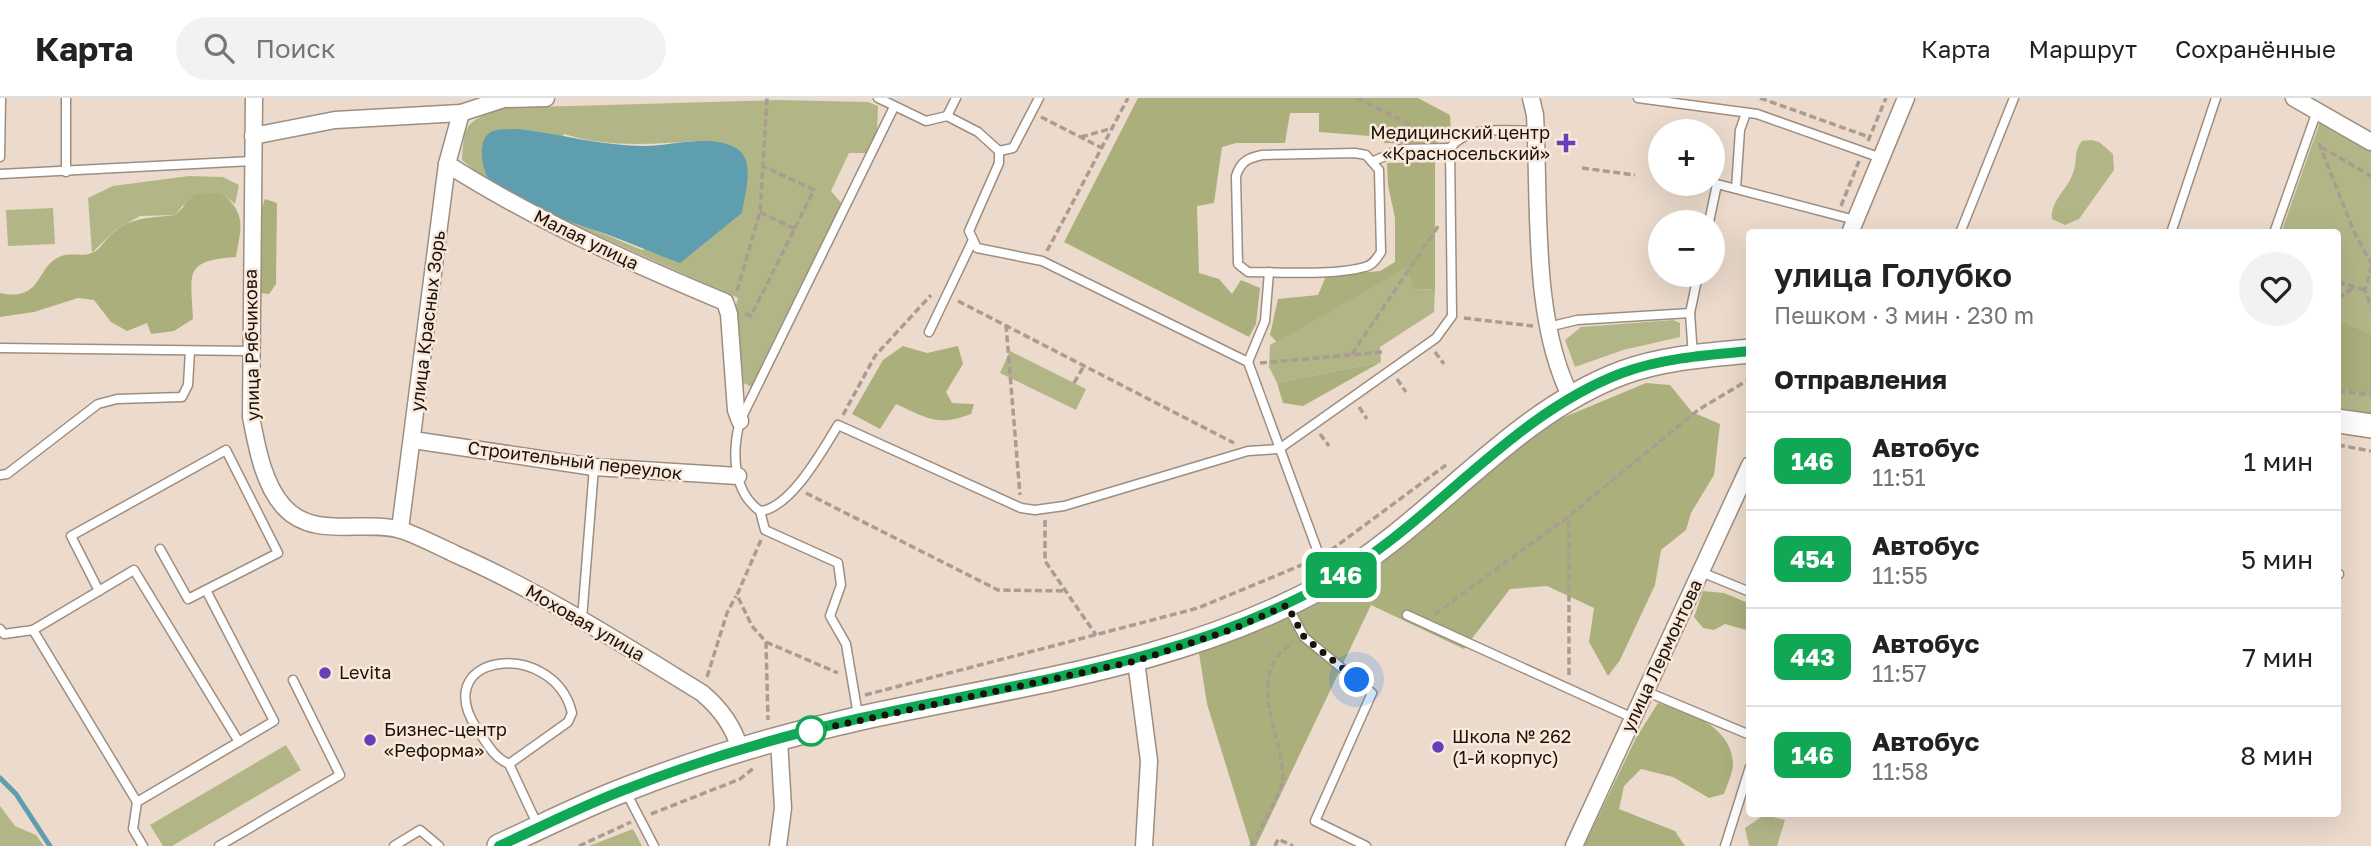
<!DOCTYPE html>
<html lang="ru">
<head>
<meta charset="utf-8">
<style>
	body { margin:0; font-family:"Golos Text",sans-serif; background:#f2f2f2; color:#222; height:100vh; display:flex; flex-direction:column; font-size:26px; white-space:nowrap }
	* { box-sizing:border-box; margin:0 }
	p { font-size:23px; color:#767676 }
	.icon { flex:none; width:38px; height:38px; fill:none; stroke:currentColor; stroke-width:2; stroke-linecap:round; stroke-linejoin:round }
	.map { position:relative; flex:1; overflow:hidden }
	.panel { position:absolute; left:1746px; top:131px; width:595px; height:588px; display:flex; flex-direction:column; background:#fff; border-radius:7px; box-shadow:0 7px 28px #0002 }
	.panel>* { flex:none }
	.badge { padding:0 14px; border-radius:10px; font-size:24px; line-height:46px }
	.buttons { position:absolute; left:1648px; top:21px; display:grid; gap:14px }
	.buttons a { display:grid; place-items:center; width:77px; height:77px; border-radius:50%; background:#fff; box-shadow:0 7px 28px #0002; font-size:35px }
	.you { position:absolute; width:35px; height:35px; margin:-18px; border:5px solid #fff; border-radius:50%; background:#1a73e8; box-shadow:0 0 0 10px #1a73e833 }
	.map>.badge { position:absolute; translate:-50% -50%; box-shadow:0 0 0 4px #fff }
	h2 { padding:0 28px; font-size:26px; line-height:63px }
	.round { display:grid; place-items:center; flex:none; width:74px; height:74px; border-radius:37px; background:#f2f2f2 }
	.head { display:flex; align-items:center; justify-content:space-between; height:119px; padding:0 28px }
	h1 { font-size:33px; font-weight:600; line-height:52px }
	ul { padding:0; list-style:none }
	li { display:flex; align-items:center; gap:21px; height:98px; padding:0 28px; border-top:2px solid #e0e0e0 }
	li div { flex:1 }
	li b { display:block; font-size:26px }
	li em { font-style:normal }
	li .badge { min-width:77px; font-weight:700; text-align:center }
	header { display:flex; align-items:center; gap:42px; box-sizing:border-box; height:98px; padding:0 35px; background:#fff; border-bottom:2px solid #e0e0e0 }
	header strong { font-size:33px }
	nav { display:flex; gap:38px; margin-inline-start:auto; font-size:24px }
	.search { width:490px; height:63px; background:#f2f2f2; display:flex; align-items:center; gap:18px; box-sizing:border-box; padding:0 24px; border-radius:38px; color:#767676; font-size:26px }
	.map>svg:first-child { display:block }
	.green { fill:#b2b687; fill-rule:evenodd }
	.forest { fill:#abaf7c }
	.water { fill:#5f9eae }
	.lines { fill:none; stroke-linecap:round; stroke-linejoin:round }
	.stream { stroke:#5f9eae; stroke-width:5 }
	.lane-casing { stroke:#9e8e80; stroke-width:11 }
	.street-casing { stroke:#9e8e80; stroke-width:19 }
	.secondary-casing { stroke:#9e8e80; stroke-width:26 }
	.path { stroke:#aa9c90; stroke-width:3.5; stroke-dasharray:7 3.5; stroke-linecap:butt }
	.lane { stroke:#fff; stroke-width:8 }
	.street { stroke:#fff; stroke-width:16 }
	.secondary { stroke:#fff; stroke-width:23 }
	.line-casing { stroke:#fff; stroke-width:16 }
	.line { stroke:#10a855; stroke-width:10 }
	.walk { stroke:#19130e; stroke-width:7; stroke-dasharray:0 12.6 }
	.poi-dot { fill:#6341ba; stroke:#fae8d9; stroke-width:2.5 }
	.stop-dot { fill:#fff; stroke:#10a855; stroke-width:3.5 }
	.labels { text-anchor:middle; stroke-width:5; stroke-linejoin:round; paint-order:stroke }
	.poi-label { font-size:18px; fill:#19130e; stroke:#fae8d9; text-anchor:start }
	.street-label { font-size:18px; fill:#19130e; stroke:#fae8d9 }
</style>
</head>
<body>
<header>
<strong>Карта</strong>
<div class="search"><svg class="icon" aria-label="search" viewBox="0 0 24 24"><circle cx="10" cy="10" r="6"/><path d="M15 15l6 6"/></svg>Поиск</div>
<nav><a>Карта</a><a>Маршрут</a><a>Сохранённые</a></nav>
</header>
<div class="map">
<svg width="2371" height="748" viewBox="0 0 2371 748">
	<rect width="100%" height="100%" fill="#ecdbcc"/>
	<g class="green">
		<path d="M778,2L868,4L878,8L877,39L870,55H849L831,93L843,107L755,291L740,283L736,207L738,200L501,95L462,62C464,24 467,23 503,10ZM564,36C607,50 652,46 697,43L742,115L719,133L642,152L518,100Z"/>
		<polygon points="2321,21 2371,51 2371,319 2338,314 2338,135 2281,135"/>
		<path d="M2091,42L2099,44L2113,56L2114,72L2079,121L2065,127L2052,121C2050,103 2068,91 2073,75C2078,63 2073,54 2082,43Z"/>
		<polygon points="189,78 223,79 239,87 235,106 222,95 182,108 176,117 140,118 114,133 92,155 88,100 113,88"/>
		<polygon points="53,110 55,146 8,148 6,112"/>
		<polygon points="1407,168 1415,192 1435,191 1434,214 1380,249 1381,264 1277,285 1269,269 1270,247"/>
		<polygon points="1673,222 1680,225 1680,239 1623,252 1575,269 1565,242 1581,229"/>
		<polygon points="1010,253 1086,291 1076,312 1000,275"/>
		<polygon points="286,647 301,672 172,748 163,748 150,727"/>
		<polygon points="0,708 15,728 36,737 44,748 0,748"/>
		<polygon points="1764,717 1785,722 1777,748 1749,748 1745,730"/>
		<polygon points="633,731 642,748 589,748"/>
	</g>
	<g class="forest">
		<polygon points="1138,0 1418,0 1450,17 1451,34 1435,46 1384,45 1383,39 1319,34 1319,15 1290,15 1285,45 1236,45 1222,49 1214,105 1197,108 1199,175 1219,181 1232,196 1241,182 1260,190 1256,226 1249,239 1064,144"/>
		<polygon points="1435,64 1435,191 1414,192 1407,169 1277,244 1270,237 1278,201 1318,197 1326,178 1380,173 1395,164 1395,120 1388,87 1387,65"/>
		<path d="M222,95C247,117 241,129 236,159C183,163 191,174 193,221L174,233L151,236L147,225L127,233L111,224L94,202L78,200L34,214L0,219V195C43,204 35,170 59,159C69,154 82,159 92,155C101,152 107,138 115,133C135,118 153,120 176,117L195,96Z"/>
		<path d="M265,101L277,105L276,186L269,196L260,195C256,167 254,128 265,101Z"/>
		<polygon points="2338,222 2371,237 2371,296 2338,291"/>
		<path d="M903,248L927,255L958,248L963,266L946,294L952,305L974,306L971,316C937,329 927,320 896,306L880,331L852,316L883,262Z"/>
		<polygon points="1381,264 1303,308 1283,305 1277,285"/>
		<polygon points="1646,285 1670,287 1692,314 1720,326 1714,377 1691,415 1686,432 1661,452 1655,487 1620,562 1608,578 1589,544 1594,510 1547,488 1510,491 1464,551 1371,507 1256,748 1251,748 1207,606 1199,555 1357,487 1502,361 1550,325"/>
		<polygon points="1703,493 1724,495 1748,505 1750,533 1725,526 1714,532 1703,530 1694,519"/>
		<path d="M1658,605C1688,614 1730,627 1733,664C1734,673 1727,687 1724,696L1709,700L1673,679L1641,671L1624,688L1619,711L1675,733L1685,748H1584L1636,640Z"/>
	</g>
	<path class="water" d="M518,31C561,36 602,48 645,48C671,48 717,34 740,53C755,67 744,98 742,115L680,165C657,157 634,146 611,138C579,126 518,109 493,87C483,77 477,49 487,37C494,29 509,32 518,31Z"/>
	<g class="lines">
		<polyline class="stream" points="0,680 16,696 50,748"/>
		<g class="lane-casing">
			<g id="lane">
				<polyline points="66,0 66,74"/>
				<polyline points="878,0 926,23 947,18 978,34 999,53 999,65 969,133 977,150 1042,163 1248,264 1329,484"/>
				<polyline points="1638,0 1757,16 1881,60"/>
				<path d="M894,9L740,323C732,353 732,393 760,413C790,411 823,352 838,327L1021,410L1035,412L1064,408L1248,353L1279,351L1436,240L1452,218L1450,50C1468,26 1508,33 1536,33"/>
				<polyline points="947,18 956,0"/>
				<polyline points="999,53 1013,50 1039,0"/>
				<path d="M1355,55L1366,57L1379,72L1381,154C1377,160 1373,167 1365,169C1333,178 1283,174 1248,174L1238,166L1236,78C1241,63 1248,60 1262,57Z"/>
				<polyline points="0,59 1,0"/>
				<polyline points="1374,63 1401,51 1450,50"/>
				<polyline points="0,76 252,63"/>
				<polyline points="1736,90 1740,32 1746,15"/>
				<polyline points="1709,124 1717,86 1855,122"/>
				<polyline points="1960,135 2014,0"/>
				<polyline points="2171,135 2216,0"/>
				<polyline points="2274,135 2317,13"/>
				<polyline points="1690,215 1693,258"/>
				<polyline points="1548,229 1577,222 1690,215 1698,177"/>
				<polyline points="929,234 972,144"/>
				<polyline points="0,250 250,253"/>
				<polyline points="1248,264 1265,223 1269,174"/>
				<polyline points="0,377 7,376 98,306 117,301 182,299 188,287 190,253"/>
				<polyline points="760,413 765,432 838,465 841,487 830,518 846,546 858,617"/>
				<polyline points="1701,474 1750,494"/>
				<polyline points="2338,476 2339,476"/>
				<polyline points="99,493 71,438 226,352 278,455 188,501 160,451"/>
				<polyline points="1288,509 1304,539 1372,595 1315,723 1366,748"/>
				<polyline points="1407,517 1633,620"/>
				<polyline points="582,521 594,369"/>
				<polyline points="0,531 4,536 33,532"/>
				<polyline points="1645,593 1750,637"/>
				<path d="M509,666L568,624L572,615C554,540 427,554 477,631C487,645 493,659 509,666L538,728"/>
				<polyline points="626,694 654,748"/>
				<polyline points="137,704 33,532 134,472 239,644"/>
				<polyline points="143,748 133,731 137,704 274,623 206,492"/>
				<polyline points="219,748 340,677 293,582"/>
				<polyline points="394,748 420,732 439,748"/>
				<polyline points="1725,748 1750,669"/>
			</g>
		</g>
		<g class="street-casing">
			<g id="street">
				<path d="M254,0L251,319C257,349 263,386 284,409C314,442 364,421 401,432C419,438 438,448 455,456C541,494 621,545 702,595C721,611 733,628 741,653"/>
				<path d="M1531,0L1535,17C1540,104 1531,221 1571,299"/>
				<polyline points="2294,0 2371,44"/>
				<polyline points="253,38 335,22 461,15 504,1 546,0"/>
				<path d="M447,66C535,122 629,164 725,204L729,216L736,312L740,323"/>
				<polyline points="1850,135 1906,0"/>
				<polyline points="413,342 594,369 738,378"/>
				<polyline points="400,431 447,66 461,15"/>
				<polyline points="1136,563 1149,663 1144,748"/>
				<polyline points="778,748 783,710 779,642"/>
				<polyline points="1574,748 1750,367"/>
			</g>
		</g>
		<g class="secondary-casing">
			<g id="secondary">
				<polyline points="2338,323 2371,328"/>
				<path d="M499,748C541,729 582,708 624,692C700,662 781,638 861,620C1020,585 1182,567 1327,486C1432,426 1508,318 1622,275C1663,260 1707,257 1750,253"/>
			</g>
		</g>
		<g class="path">
			<polyline points="1357,0 1426,34 1438,36"/>
			<polyline points="1760,0 1869,39"/>
			<polyline points="1041,19 1102,50"/>
			<polyline points="1081,39 1113,30"/>
			<polyline points="1868,43 1886,0"/>
			<polyline points="2319,45 2354,134 2371,165"/>
			<polyline points="2321,49 2371,78"/>
			<polyline points="1582,70 1635,77"/>
			<polyline points="1841,108 1859,63"/>
			<polyline points="760,114 795,131"/>
			<polyline points="1047,153 1128,0"/>
			<polyline points="2371,168 2365,192 2371,209"/>
			<polyline points="2338,184 2365,192"/>
			<polyline points="737,193 760,114 767,0"/>
			<polyline points="2338,200 2354,189"/>
			<polyline points="958,203 1234,345"/>
			<polyline points="745,216 751,218 814,92 763,68"/>
			<polyline points="1464,220 1533,228"/>
			<polyline points="1006,227 1020,397"/>
			<polyline points="1435,254 1444,266"/>
			<polyline points="1352,256 1439,127"/>
			<polyline points="1260,265 1383,254"/>
			<polyline points="1397,281 1406,294"/>
			<polyline points="1074,285 1084,268"/>
			<polyline points="2338,293 2371,297"/>
			<polyline points="1359,309 1367,321"/>
			<polyline points="843,317 875,258 931,197"/>
			<polyline points="1320,336 1329,348"/>
			<polyline points="2338,347 2371,353"/>
			<polyline points="806,395 998,492 1067,493"/>
			<polyline points="1045,422 1045,463 1096,537"/>
			<polyline points="761,442 737,497 752,528 766,544 768,622"/>
			<polyline points="1331,452 1446,367"/>
			<polyline points="1435,516 1569,418 1698,312 1750,281"/>
			<polyline points="766,544 838,575"/>
			<polyline points="1569,577 1569,418"/>
			<polyline points="707,579 727,515 736,498"/>
			<polyline points="865,597 1198,510 1309,464"/>
			<polyline points="651,716 740,681 755,669"/>
			<polyline points="579,748 631,724"/>
			<path d="M1251,748C1259,733 1283,694 1283,679C1282,636 1243,575 1293,545"/>
			<polyline points="1275,748 1278,741 1293,748"/>
		</g>
		<use href="#lane" class="lane"/>
		<use href="#street" class="street"/>
		<use href="#secondary" class="secondary"/>
	</g>
	<g class="lines">
		<g class="line-casing">
			<path id="line" d="M499,748C541,729 582,708 624,692C700,662 781,638 861,620C1020,584 1182,566 1327,485C1432,427 1508,318 1622,275C1663,260 1707,257 1750,253"/>
		</g>
		<use href="#line" class="line"/>
		<polyline class="walk" points="811,633 1136,563 1233,531 1287,507 1304,539 1357,582"/>
	</g>
	<g class="poi-dot">
		<path d="M1562.5 34.5h7v7h7v7h-7v7h-7v-7h-7v-7h7z"/>
		<circle cx="325" cy="575" r="7"/>
		<circle cx="370" cy="642" r="7"/>
		<circle cx="1438" cy="649" r="7"/>
	</g>
	<circle class="stop-dot" cx="811" cy="633" r="14"/>
	<g class="labels">
		<g class="poi-label">
			<text x="1550" y="41" text-anchor="end">Медицинский центр<tspan x="1550" dy="21">«Красносельский»</tspan></text>
			<text x="339" y="581">Levita</text>
			<text x="384" y="638">Бизнес-центр<tspan x="384" dy="21">«Реформа»</tspan></text>
			<text x="1452" y="645">Школа № 262<tspan x="1452" dy="21">(1-й корпус)</tspan></text>
		</g>
		<g class="street-label">
			<text transform="translate(586 142) rotate(26)" y="6">Малая улица</text>
			<text transform="translate(428 223) rotate(-83)" y="6">улица Красных Зорь</text>
			<text transform="translate(252 247) rotate(-91)" y="6">улица Рябчикова</text>
			<text transform="translate(575 363) rotate(7)" y="6">Строительный переулок</text>
			<text transform="translate(585 525) rotate(30)" y="6">Моховая улица</text>
			<text transform="translate(1662 558) rotate(-65)" y="6">улица Лермонтова</text>
		</g>
	</g>
</svg>
<div class="buttons">
<a>+</a>
<a>−</a>
</div>
<div class="you" style="left:1357px;top:582px"></div>
<b class="badge" style="left:1341px;top:477px;background:#10a855;color:#fff">146</b>
<section class="panel">
<div class="head"><div><h1>улица Голубко</h1><p>Пешком · 3 мин · 230 m</p></div><a class="round"><svg class="icon" aria-label="heart" viewBox="0 0 24 24"><path d="M12 20l-8-8c-3-5 5-10 8-4 3-6 11-1 8 4z"/></svg></a></div>
<h2>Отправления</h2>
<ul>
<li><span class="badge" style="background:#10a855;color:#fff">146</span><div><b>Автобус</b><p>11:51</p></div><em>1 мин</em></li>
<li><span class="badge" style="background:#10a855;color:#fff">454</span><div><b>Автобус</b><p>11:55</p></div><em>5 мин</em></li>
<li><span class="badge" style="background:#10a855;color:#fff">443</span><div><b>Автобус</b><p>11:57</p></div><em>7 мин</em></li>
<li><span class="badge" style="background:#10a855;color:#fff">146</span><div><b>Автобус</b><p>11:58</p></div><em>8 мин</em></li>
</ul>
</section>
</div>
</body>
</html>
